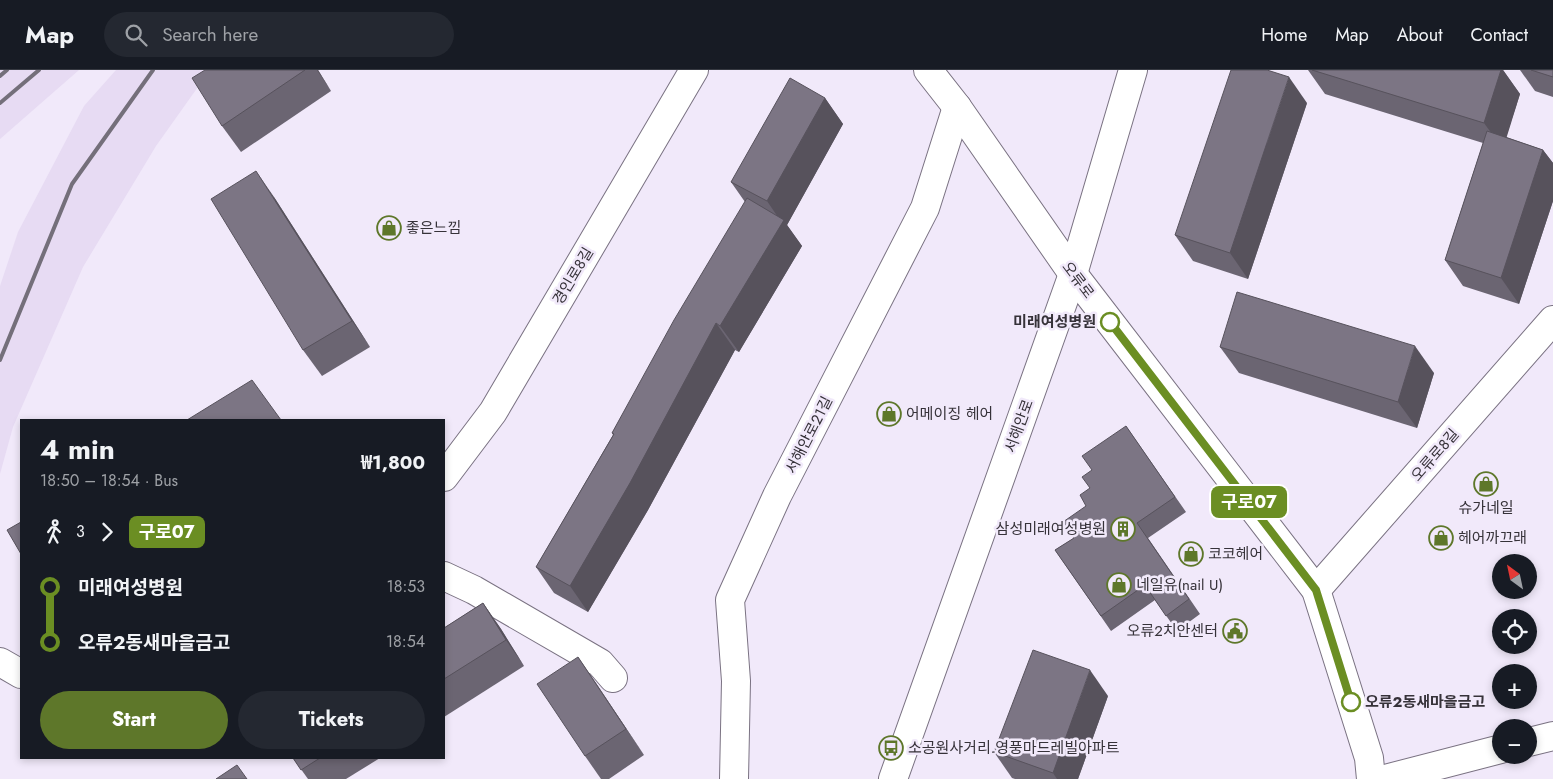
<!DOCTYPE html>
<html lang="en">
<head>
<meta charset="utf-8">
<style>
	body { margin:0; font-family:Jost,"Noto Sans KR",sans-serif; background:#242831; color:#f1f3f6; height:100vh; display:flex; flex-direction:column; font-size:19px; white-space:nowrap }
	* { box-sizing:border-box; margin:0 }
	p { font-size:16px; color:#9ea1a6 }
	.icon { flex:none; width:28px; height:28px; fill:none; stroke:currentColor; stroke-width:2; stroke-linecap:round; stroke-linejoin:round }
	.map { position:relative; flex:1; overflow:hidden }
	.drawer { position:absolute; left:20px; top:349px; width:425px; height:340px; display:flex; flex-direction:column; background:#171b24; border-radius:0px; box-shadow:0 2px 8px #0003 }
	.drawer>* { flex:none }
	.badge { padding:0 10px; border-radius:8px; font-size:18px; line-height:32px }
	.needle { width:32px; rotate:327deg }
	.tools { position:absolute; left:1492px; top:484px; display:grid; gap:10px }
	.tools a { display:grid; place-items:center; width:45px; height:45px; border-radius:50%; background:#171b24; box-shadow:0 2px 8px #0003; font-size:25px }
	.map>.badge { position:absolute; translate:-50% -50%; box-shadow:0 0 0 2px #fff }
	.legs { display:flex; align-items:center; gap:8px; height:55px; padding:0 20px; font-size:16px }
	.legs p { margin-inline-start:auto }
	.summary { display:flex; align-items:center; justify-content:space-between; height:85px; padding:0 20px }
	h1 { font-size:28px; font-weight:700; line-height:38px }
	.action { display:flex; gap:10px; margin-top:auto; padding:10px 20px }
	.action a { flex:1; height:58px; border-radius:30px; background:#5e772a; color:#fff; font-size:20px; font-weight:700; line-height:58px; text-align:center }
	.action a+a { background:#242831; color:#f1f3f6 }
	ul { padding:0 20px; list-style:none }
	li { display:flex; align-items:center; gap:18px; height:55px; font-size:19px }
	li i { display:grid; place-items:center; width:8px; height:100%; margin:0 6px; background:currentColor }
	li i::after { content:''; width:12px; height:12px; margin:-6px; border:4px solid; border-radius:50%; background:#171b24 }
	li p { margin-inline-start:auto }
	li:first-child i { background:linear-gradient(#0000 50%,currentColor 0) }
	li:last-child i { background:linear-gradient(currentColor 50%,#0000 0) }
	header { display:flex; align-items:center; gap:30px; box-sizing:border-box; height:70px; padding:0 25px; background:#171b24; border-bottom:1px solid #363941 }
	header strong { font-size:24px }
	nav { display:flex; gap:28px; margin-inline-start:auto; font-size:18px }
	.search { width:350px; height:45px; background:#242831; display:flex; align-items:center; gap:12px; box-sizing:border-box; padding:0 18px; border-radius:28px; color:#9ea1a6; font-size:19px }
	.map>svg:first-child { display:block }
	.built { fill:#e7dbf3 }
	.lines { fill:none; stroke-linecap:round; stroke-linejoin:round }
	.minor-casing { stroke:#7a7282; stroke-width:30 }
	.major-casing { stroke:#7a7282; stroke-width:30 }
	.minor { stroke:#fff; stroke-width:28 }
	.major { stroke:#fff; stroke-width:28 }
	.rail { stroke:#746f7a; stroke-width:4 }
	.wall { fill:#6b6572 }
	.shaded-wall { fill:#57525c }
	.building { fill:#7c7584; stroke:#57525c }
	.line-1-casing { stroke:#fff; stroke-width:11 }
	.line-1 { stroke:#6b8e23; stroke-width:8 }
	.stop-1-dot { fill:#fff; stroke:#6b8e23; stroke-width:2.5 }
	.labels { text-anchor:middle; stroke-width:5; stroke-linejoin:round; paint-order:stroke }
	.poi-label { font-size:15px; fill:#363239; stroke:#f1e9fa; text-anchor:start }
	.street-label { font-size:15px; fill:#363239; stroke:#f1e9fa }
	.stop-label { font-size:15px; font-weight:bold; fill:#363239; stroke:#f1e9fa; text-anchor:end }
</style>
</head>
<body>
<header>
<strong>Map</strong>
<div class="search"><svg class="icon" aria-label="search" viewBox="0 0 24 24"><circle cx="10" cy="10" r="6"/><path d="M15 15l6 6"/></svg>Search here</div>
<nav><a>Home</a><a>Map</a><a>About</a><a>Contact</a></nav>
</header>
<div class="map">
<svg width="1553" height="709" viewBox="0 0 1553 709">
	<rect width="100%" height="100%" fill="#f1e9fa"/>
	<g class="built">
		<polygon points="0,0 79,0 0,69"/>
		<polygon points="116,0 210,0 156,76 83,197 13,357 0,404 0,216 18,162 84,36"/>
	</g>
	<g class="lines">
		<g class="minor-casing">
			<g id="minor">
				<polyline points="444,407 493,342 694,0"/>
				<polyline points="444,506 474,520 600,593 613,608"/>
				<polyline points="1316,520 1553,250"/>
				<polyline points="0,592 21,604"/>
				<polyline points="1529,672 1553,666"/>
				<polyline points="734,709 736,611 730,530 777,426 925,138 957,37"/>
				<polyline points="1385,709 1501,679"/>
			</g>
		</g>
		<g class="major-casing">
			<g id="major">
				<polyline points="928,0 957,37 1073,204 1316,520 1369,688 1371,709"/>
				<polyline points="893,709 1073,204 1133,0"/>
			</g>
		</g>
		<use href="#minor" class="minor"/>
		<use href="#major" class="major"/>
		<g class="rail">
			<polyline points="0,6 7,0"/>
			<polyline points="0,33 39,0"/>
			<polyline points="0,290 72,114 153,0"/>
		</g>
	</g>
	<g class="wall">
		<polygon points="205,0 318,0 331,21 241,82 222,56"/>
		<polygon points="1308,0 1503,0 1520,24 1506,67 1543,80 1553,93 1553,131 1519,234 1463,216 1445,190 1483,73 1325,24"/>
		<polygon points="1520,0 1553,0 1553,27 1535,21"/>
		<polygon points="825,28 843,54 787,155 802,176 739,282 735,280 648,440 588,542 554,523 536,497 613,365 612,363 745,132 731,112"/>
		<polygon points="1307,33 1248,209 1193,191 1175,165"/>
		<polygon points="274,127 370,277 322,306 303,280"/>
		<polygon points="1220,277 1434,303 1417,358 1239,303"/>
		<polygon points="1126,356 1186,442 1148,468 1200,544 1177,561 1155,530 1111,561 1055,480 1074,468 1086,436 1090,418 1092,400"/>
		<polygon points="483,533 501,559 524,596 444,647 444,558"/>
		<polygon points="578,587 644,685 609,709 601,709 585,686"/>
		<polygon points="1108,626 1078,709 1015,709 1012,708 994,682"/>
		<polygon points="293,688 380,688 346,709 308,709"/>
	</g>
	<g class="shaded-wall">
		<polygon points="317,0 318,0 331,21"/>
		<polygon points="1501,0 1503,0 1520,24 1503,79 1484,53"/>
		<polygon points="1289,7 1307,33 1248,209 1230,183"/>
		<polygon points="825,28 843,54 787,155 802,176 739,282 720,256 782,153 767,131"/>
		<polygon points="1543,80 1553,93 1553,131 1519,234 1501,208"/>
		<polygon points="256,101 274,127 370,277 352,251"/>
		<polygon points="716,253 735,280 648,440 588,542 570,516"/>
		<polygon points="1415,276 1434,303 1417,358 1398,332"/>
		<polygon points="483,533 501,559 524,596 506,570"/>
		<polygon points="578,587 596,613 644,685 626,659"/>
		<polygon points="1090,600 1108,626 1078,709 1057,709 1053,703"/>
	</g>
	<g class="building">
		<polygon points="205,0 305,0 222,56 192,8"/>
		<polygon points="1231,0 1267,0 1289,7 1230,183 1175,165"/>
		<polygon points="1312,0 1501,0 1484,53"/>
		<polygon points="1531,0 1553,0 1553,7"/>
		<polygon points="790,8 825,28 767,131 731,112"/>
		<polygon points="1487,61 1543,80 1501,208 1445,190"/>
		<polygon points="256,101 352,251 303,280 211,129"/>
		<polygon points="747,128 784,150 720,256 716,253 630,413 570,516 536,497 614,364 612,363 674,250"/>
		<polygon points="1237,222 1415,276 1398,332 1220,277"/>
		<polygon points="252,310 281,350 187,350"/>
		<polygon points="1126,356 1175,427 1137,453 1189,529 1166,546 1145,515 1101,546 1055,480 1074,468 1063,452 1086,436 1080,425 1090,418 1082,407 1092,400 1082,386"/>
		<polygon points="21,452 21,484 7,460"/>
		<polygon points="483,533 506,570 444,609 444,558"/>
		<polygon points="1033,580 1090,600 1053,703 994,682"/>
		<polygon points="578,587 626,659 585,686 537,614"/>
		<polygon points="293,688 320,688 301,700"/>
		<polygon points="237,695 247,709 216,709"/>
	</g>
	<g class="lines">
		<g class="line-1-casing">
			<polyline id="line-1" points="1110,252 1316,520 1351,632"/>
		</g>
		<use href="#line-1" class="line-1"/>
	</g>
	<defs>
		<g id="shop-ring" transform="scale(1.25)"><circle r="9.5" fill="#f1e9fa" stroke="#5e772a" stroke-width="1.5"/><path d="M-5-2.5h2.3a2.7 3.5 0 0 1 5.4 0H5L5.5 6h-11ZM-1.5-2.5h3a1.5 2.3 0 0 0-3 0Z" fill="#5e772a"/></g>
		<g id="building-ring" transform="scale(1.25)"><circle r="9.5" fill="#f1e9fa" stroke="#5e772a" stroke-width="1.5"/><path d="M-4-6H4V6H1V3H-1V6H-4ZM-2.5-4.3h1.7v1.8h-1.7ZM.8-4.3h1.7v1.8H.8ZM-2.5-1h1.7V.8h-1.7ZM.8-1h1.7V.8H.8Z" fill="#5e772a"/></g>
		<g id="civic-ring" transform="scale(1.25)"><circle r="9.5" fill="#f1e9fa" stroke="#5e772a" stroke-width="1.5"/><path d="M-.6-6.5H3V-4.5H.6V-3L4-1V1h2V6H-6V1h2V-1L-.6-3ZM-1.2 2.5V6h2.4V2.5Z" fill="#5e772a"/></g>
		<g id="bus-ring" transform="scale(1.25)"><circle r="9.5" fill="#f1e9fa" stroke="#5e772a" stroke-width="1.5"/><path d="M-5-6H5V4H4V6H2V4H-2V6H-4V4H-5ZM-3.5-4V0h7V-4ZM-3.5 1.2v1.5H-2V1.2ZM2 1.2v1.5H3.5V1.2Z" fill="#5e772a"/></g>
	</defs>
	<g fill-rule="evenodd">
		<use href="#shop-ring" x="389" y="158"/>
		<use href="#shop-ring" x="889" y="344"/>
		<use href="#shop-ring" x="1486" y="414"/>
		<use href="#building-ring" x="1123" y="459"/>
		<use href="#shop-ring" x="1441" y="468"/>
		<use href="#shop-ring" x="1191" y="484"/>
		<use href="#shop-ring" x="1119" y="515"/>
		<use href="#civic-ring" x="1235" y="561"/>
		<use href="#bus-ring" x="891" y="678"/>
	</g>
	<g class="stop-1-dot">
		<circle cx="1110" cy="252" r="9"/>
		<circle cx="1351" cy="632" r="9"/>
	</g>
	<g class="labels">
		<g class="poi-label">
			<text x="406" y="163">좋은느낌</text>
			<text x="906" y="349">어메이징 헤어</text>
			<text x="1486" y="443" text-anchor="middle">슈가네일</text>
			<text x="1106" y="464" text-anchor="end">삼성미래여성병원</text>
			<text x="1458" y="473">헤어까끄래</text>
			<text x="1208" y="489">코코헤어</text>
			<text x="1136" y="520">네일유(nail U)</text>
			<text x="1218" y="566" text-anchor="end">오류2치안센터</text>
			<text x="908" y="683">소공원사거리.영풍마드레빌아파트</text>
		</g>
		<g class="street-label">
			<text transform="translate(573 206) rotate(-59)" y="5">경인로8길</text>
			<text transform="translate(1078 210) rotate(53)" y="5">오류로</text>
			<text transform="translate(1019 356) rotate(-70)" y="5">서해안로</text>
			<text transform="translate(809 365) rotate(-63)" y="5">서해안로21길</text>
			<text transform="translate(1435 385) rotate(-49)" y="5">오류로8길</text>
		</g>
		<g class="stop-label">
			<text x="1096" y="257">미래여성병원</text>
			<text x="1365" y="637" text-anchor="start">오류2동새마을금고</text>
		</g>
	</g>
</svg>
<div class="tools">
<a><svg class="needle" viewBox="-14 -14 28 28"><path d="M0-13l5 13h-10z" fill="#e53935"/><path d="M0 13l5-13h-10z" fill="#9ea1a6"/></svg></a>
<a><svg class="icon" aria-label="locate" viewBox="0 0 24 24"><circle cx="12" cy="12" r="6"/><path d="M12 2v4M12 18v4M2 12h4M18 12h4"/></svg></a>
<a>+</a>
<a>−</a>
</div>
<b class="badge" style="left:1249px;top:432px;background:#6b8e23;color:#fff">구로07</b>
<section class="drawer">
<div class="summary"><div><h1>4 min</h1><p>18:50 – 18:54 · Bus</p></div><b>₩1,800</b></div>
<div class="legs"><svg class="icon" aria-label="walk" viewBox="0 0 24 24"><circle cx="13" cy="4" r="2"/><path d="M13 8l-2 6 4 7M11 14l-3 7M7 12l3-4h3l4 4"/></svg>3<svg class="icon" aria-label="forward" viewBox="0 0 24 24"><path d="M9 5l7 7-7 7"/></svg><b class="badge" style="background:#6b8e23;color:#fff">구로07</b></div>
<ul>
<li><i style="color:#6b8e23"></i><b>미래여성병원</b><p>18:53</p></li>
<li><i style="color:#6b8e23"></i><b>오류2동새마을금고</b><p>18:54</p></li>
</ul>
<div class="action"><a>Start</a><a>Tickets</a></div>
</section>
</div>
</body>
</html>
